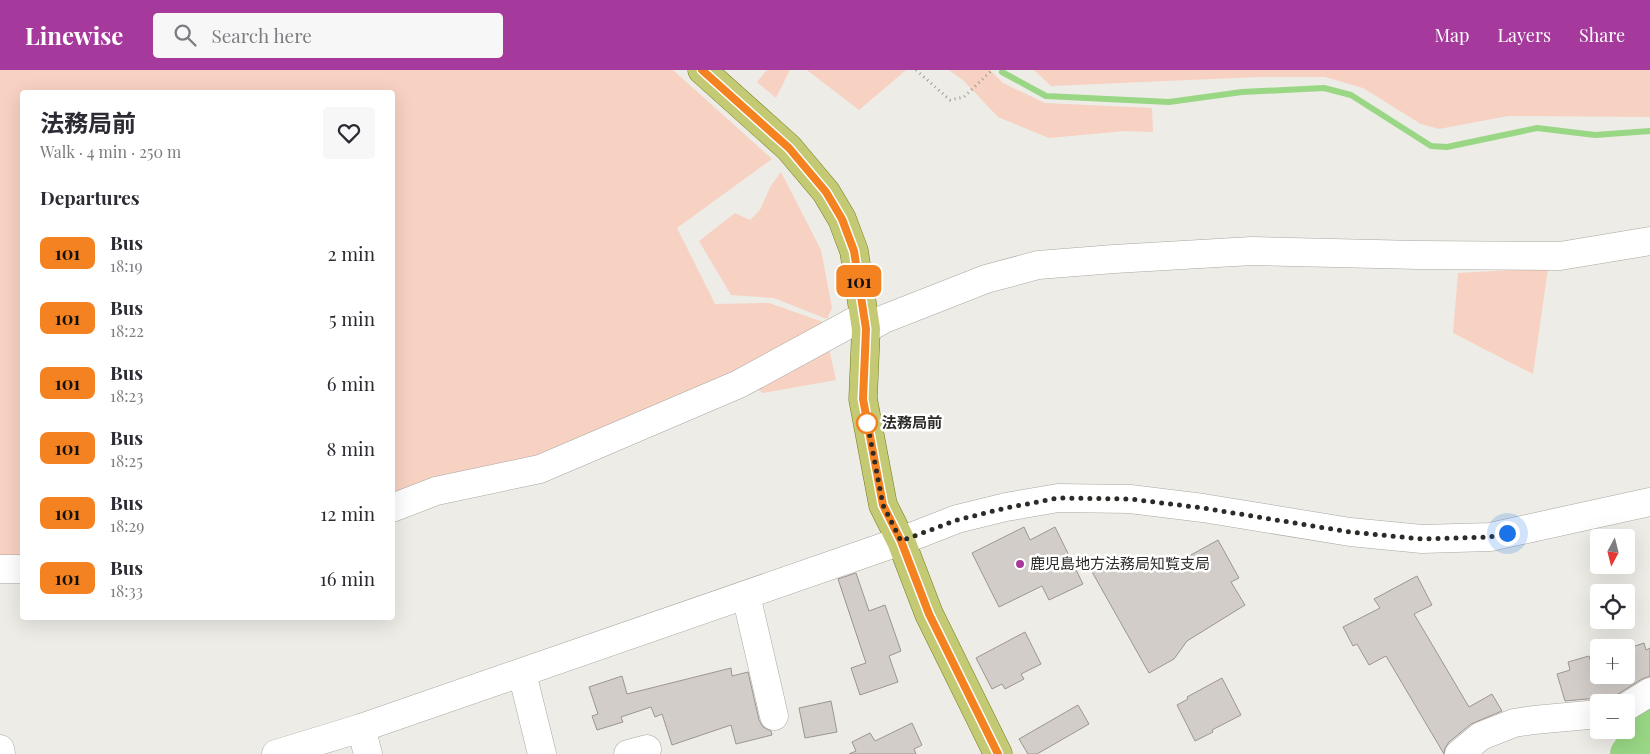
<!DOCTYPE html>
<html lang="en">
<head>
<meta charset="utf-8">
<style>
	body { margin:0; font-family:"Playfair Display","Noto Sans JP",serif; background:#f7f7f7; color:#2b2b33; height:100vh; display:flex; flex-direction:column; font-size:19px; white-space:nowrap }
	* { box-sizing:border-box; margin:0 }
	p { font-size:16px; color:#7c7c81 }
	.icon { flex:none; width:28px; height:28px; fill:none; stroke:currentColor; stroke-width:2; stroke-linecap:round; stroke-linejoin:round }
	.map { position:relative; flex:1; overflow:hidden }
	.drawer { position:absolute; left:20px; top:20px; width:375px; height:530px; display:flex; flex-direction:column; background:#fff; border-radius:5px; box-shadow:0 5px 20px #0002 }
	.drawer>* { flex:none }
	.badge { padding:0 10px; border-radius:8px; font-size:18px; line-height:32px }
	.needle { width:32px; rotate:187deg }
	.fabs { position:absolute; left:1590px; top:459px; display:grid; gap:10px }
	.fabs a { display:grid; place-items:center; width:45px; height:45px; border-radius:5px; background:#fff; box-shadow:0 5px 20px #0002; font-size:25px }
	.you { position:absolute; width:25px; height:25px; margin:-12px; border:4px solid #fff; border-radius:50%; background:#1a73e8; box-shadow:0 0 0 8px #1a73e833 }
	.map>.badge { position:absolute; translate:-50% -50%; box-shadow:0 0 0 2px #fff }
	h2 { padding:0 20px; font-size:19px; line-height:45px }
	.round { display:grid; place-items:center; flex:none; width:52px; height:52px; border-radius:5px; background:#f7f7f7 }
	.summary { display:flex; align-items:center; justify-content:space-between; height:85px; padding:0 20px }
	h1 { font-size:24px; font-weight:700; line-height:38px }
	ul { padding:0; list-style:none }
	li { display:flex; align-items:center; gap:15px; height:65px; padding:0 20px }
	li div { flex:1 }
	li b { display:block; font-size:19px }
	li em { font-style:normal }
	li .badge { min-width:55px; font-weight:700; text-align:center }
	header { display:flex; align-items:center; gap:30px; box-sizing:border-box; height:70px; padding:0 25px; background:#a53a9c; color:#fff }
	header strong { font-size:24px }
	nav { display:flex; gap:28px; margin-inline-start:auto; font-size:18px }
	.search { width:350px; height:45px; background:#f7f7f7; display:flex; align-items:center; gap:12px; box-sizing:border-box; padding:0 18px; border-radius:5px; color:#7c7c81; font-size:19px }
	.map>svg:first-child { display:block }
	.green { fill:#f7d1c2 }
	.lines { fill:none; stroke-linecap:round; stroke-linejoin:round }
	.stream { stroke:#99d785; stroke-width:6 }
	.river { stroke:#99d785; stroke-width:36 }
	.building { fill:#d2cdc8; stroke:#9b9691 }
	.minor-casing { stroke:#a9a7a1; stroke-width:29 }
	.major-casing { stroke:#747b1c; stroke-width:29 }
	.path { stroke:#9b9a95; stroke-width:3; stroke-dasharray:1 4; stroke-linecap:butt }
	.minor { stroke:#fff; stroke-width:28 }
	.major { stroke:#c3ca73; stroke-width:28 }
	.line-casing { stroke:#fff; stroke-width:11 }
	.line { stroke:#f58220; stroke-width:8 }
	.walk { stroke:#2c2b28; stroke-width:5; stroke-dasharray:0 9 }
	.stop-dot { fill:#fff; stroke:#f58220; stroke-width:2.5 }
	.poi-dot { fill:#a53a9c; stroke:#fff; stroke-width:2 }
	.labels { text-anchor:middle; stroke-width:5; stroke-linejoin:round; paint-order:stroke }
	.stop-label { font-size:15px; font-weight:bold; fill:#2c2b28; stroke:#fff; text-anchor:start }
	.poi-label { font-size:15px; fill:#2c2b28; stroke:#fff; text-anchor:start }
</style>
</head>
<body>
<header>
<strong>Linewise</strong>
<div class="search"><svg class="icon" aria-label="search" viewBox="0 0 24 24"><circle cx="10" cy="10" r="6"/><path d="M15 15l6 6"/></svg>Search here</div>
<nav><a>Map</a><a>Layers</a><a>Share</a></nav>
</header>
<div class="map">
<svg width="1650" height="684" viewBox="0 0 1650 684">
	<rect width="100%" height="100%" fill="#eeece6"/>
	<g class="green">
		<polygon points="0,0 673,0 772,89 677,158 715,234 769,233 823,252 836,310 763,323 740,307 539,390 393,430 392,22 22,22 22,494 0,493"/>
		<polygon points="767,0 790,0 776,28 757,12"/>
		<polygon points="807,0 906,0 859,40"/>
		<polygon points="949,0 990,0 1003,13 1045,33 1152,38 1153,62 1125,61 1049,68 998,47 964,11"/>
		<polygon points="1034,0 1650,0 1650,47 1508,46 1439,59 1421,54 1363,18 1325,7 1258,7 1051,16"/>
		<polygon points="781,102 821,180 832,238 827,249 774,228 731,225 699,171 735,143 750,150 760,140 770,117"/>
		<polygon points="1548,198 1533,304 1453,263 1458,203"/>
	</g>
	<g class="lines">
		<polyline class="stream" points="1002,2 1046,26 1169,32 1242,22 1324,18 1351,25 1431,76 1447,77 1537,58 1595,65 1650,61"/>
		<polyline class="river" points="1628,684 1650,653"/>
	</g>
	<g class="building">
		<polygon points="1024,457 1030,470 1055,457 1083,514 1049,530 1042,516 999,537 972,483"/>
		<polygon points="1218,470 1239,508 1231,512 1245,535 1187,571 1174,589 1149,603 1091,500 1117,486 1162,501"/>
		<polygon points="856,503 869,541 885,535 901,581 889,586 898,612 860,625 851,598 866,593 838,509"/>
		<polygon points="1417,506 1432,535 1414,544 1469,637 1492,624 1502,641 1471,654 1449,672 1445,678 1444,684 1386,586 1369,595 1357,574 1353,576 1343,557 1380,538 1374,529"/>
		<polygon points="1025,562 1041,594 1021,604 1024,609 1005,619 1002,614 992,619 976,588"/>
		<polygon points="1644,573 1646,580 1650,578 1650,606 1642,609 1618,624 1611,632 1598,628 1565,631 1557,604 1570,600 1568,592 1589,586 1595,606 1626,605 1626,579"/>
		<polygon points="731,598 732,606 748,602 759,650 763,657 771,661 772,665 736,674 731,655 672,675 662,644 655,647 651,637 621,647 623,652 597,660 592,646 598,644 589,617 622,606 627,624"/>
		<polygon points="1222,608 1241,645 1212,660 1213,662 1195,671 1177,635 1188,629 1187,627"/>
		<polygon points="831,631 837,662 805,668 799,638"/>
		<polygon points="1078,635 1089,654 1037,684 1028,684 1019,669"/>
		<polygon points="912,653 922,675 914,679 916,684 849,684 856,681 852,672 870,663 875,671"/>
	</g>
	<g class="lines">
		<g class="minor-casing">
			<g id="minor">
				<polyline points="866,259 884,249 986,209 1038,195 1114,189 1252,181 1418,185 1560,186 1650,171"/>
				<polyline points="392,438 436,421 540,399 739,314 864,246"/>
				<polyline points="0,499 22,499"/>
				<polyline points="746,525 774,646"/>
				<polyline points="522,603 542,684"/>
				<polyline points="1626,637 1650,622"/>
				<polyline points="361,658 368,684"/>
				<polyline points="0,679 1,684"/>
				<polyline points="276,684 361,658 901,471 957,449 1006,437 1058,428 1130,429 1203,438 1350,462 1422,469 1490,467 1650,432"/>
				<polyline points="628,684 647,679"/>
				<polyline points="1459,684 1481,666 1514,653 1534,650 1599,644"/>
			</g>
		</g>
		<g class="major-casing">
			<polyline id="major" points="702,0 789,78 826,122 842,149 854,181 866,259 863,329 883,435 901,471 929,544 998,684"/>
		</g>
		<polyline class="path" points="916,0 950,30 964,27 992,0"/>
		<use href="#minor" class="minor"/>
		<use href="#major" class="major"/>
	</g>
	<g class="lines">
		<g class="line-casing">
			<polyline id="line" points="702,0 789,78 826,122 842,149 854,181 866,259 863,329 883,435 901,471 929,544 998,684"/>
		</g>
		<use href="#line" class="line"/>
		<polyline class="walk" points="867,353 866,346 883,435 901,471 957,450 1006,438 1058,428 1130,429 1203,438 1350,462 1422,469 1490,467 1507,463"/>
	</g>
	<circle class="stop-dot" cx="867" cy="353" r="10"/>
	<circle class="poi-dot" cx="1020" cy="494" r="5"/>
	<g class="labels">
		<g class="stop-label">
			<text x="882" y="358">法務局前</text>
		</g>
		<g class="poi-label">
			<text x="1030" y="499">鹿児島地方法務局知覧支局</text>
		</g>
	</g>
</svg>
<div class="fabs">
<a><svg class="needle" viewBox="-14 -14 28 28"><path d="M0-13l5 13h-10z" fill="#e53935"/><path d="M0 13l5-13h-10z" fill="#7c7c81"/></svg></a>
<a><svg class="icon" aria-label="locate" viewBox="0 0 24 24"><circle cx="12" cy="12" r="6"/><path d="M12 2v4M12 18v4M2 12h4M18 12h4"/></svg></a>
<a>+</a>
<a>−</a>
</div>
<div class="you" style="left:1507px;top:463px"></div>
<b class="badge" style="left:859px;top:211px;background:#f58220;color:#111">101</b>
<section class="drawer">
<div class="summary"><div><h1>法務局前</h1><p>Walk · 4 min · 250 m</p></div><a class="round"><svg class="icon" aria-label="heart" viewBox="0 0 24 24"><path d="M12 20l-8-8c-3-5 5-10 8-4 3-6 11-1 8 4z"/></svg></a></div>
<h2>Departures</h2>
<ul>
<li><span class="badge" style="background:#f58220;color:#111">101</span><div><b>Bus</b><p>18:19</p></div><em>2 min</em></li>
<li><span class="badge" style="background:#f58220;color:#111">101</span><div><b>Bus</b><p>18:22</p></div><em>5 min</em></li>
<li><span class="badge" style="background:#f58220;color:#111">101</span><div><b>Bus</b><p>18:23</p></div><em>6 min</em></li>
<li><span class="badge" style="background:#f58220;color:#111">101</span><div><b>Bus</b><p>18:25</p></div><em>8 min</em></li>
<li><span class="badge" style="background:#f58220;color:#111">101</span><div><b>Bus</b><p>18:29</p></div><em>12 min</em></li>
<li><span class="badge" style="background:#f58220;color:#111">101</span><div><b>Bus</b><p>18:33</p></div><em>16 min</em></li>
</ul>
</section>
</div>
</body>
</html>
